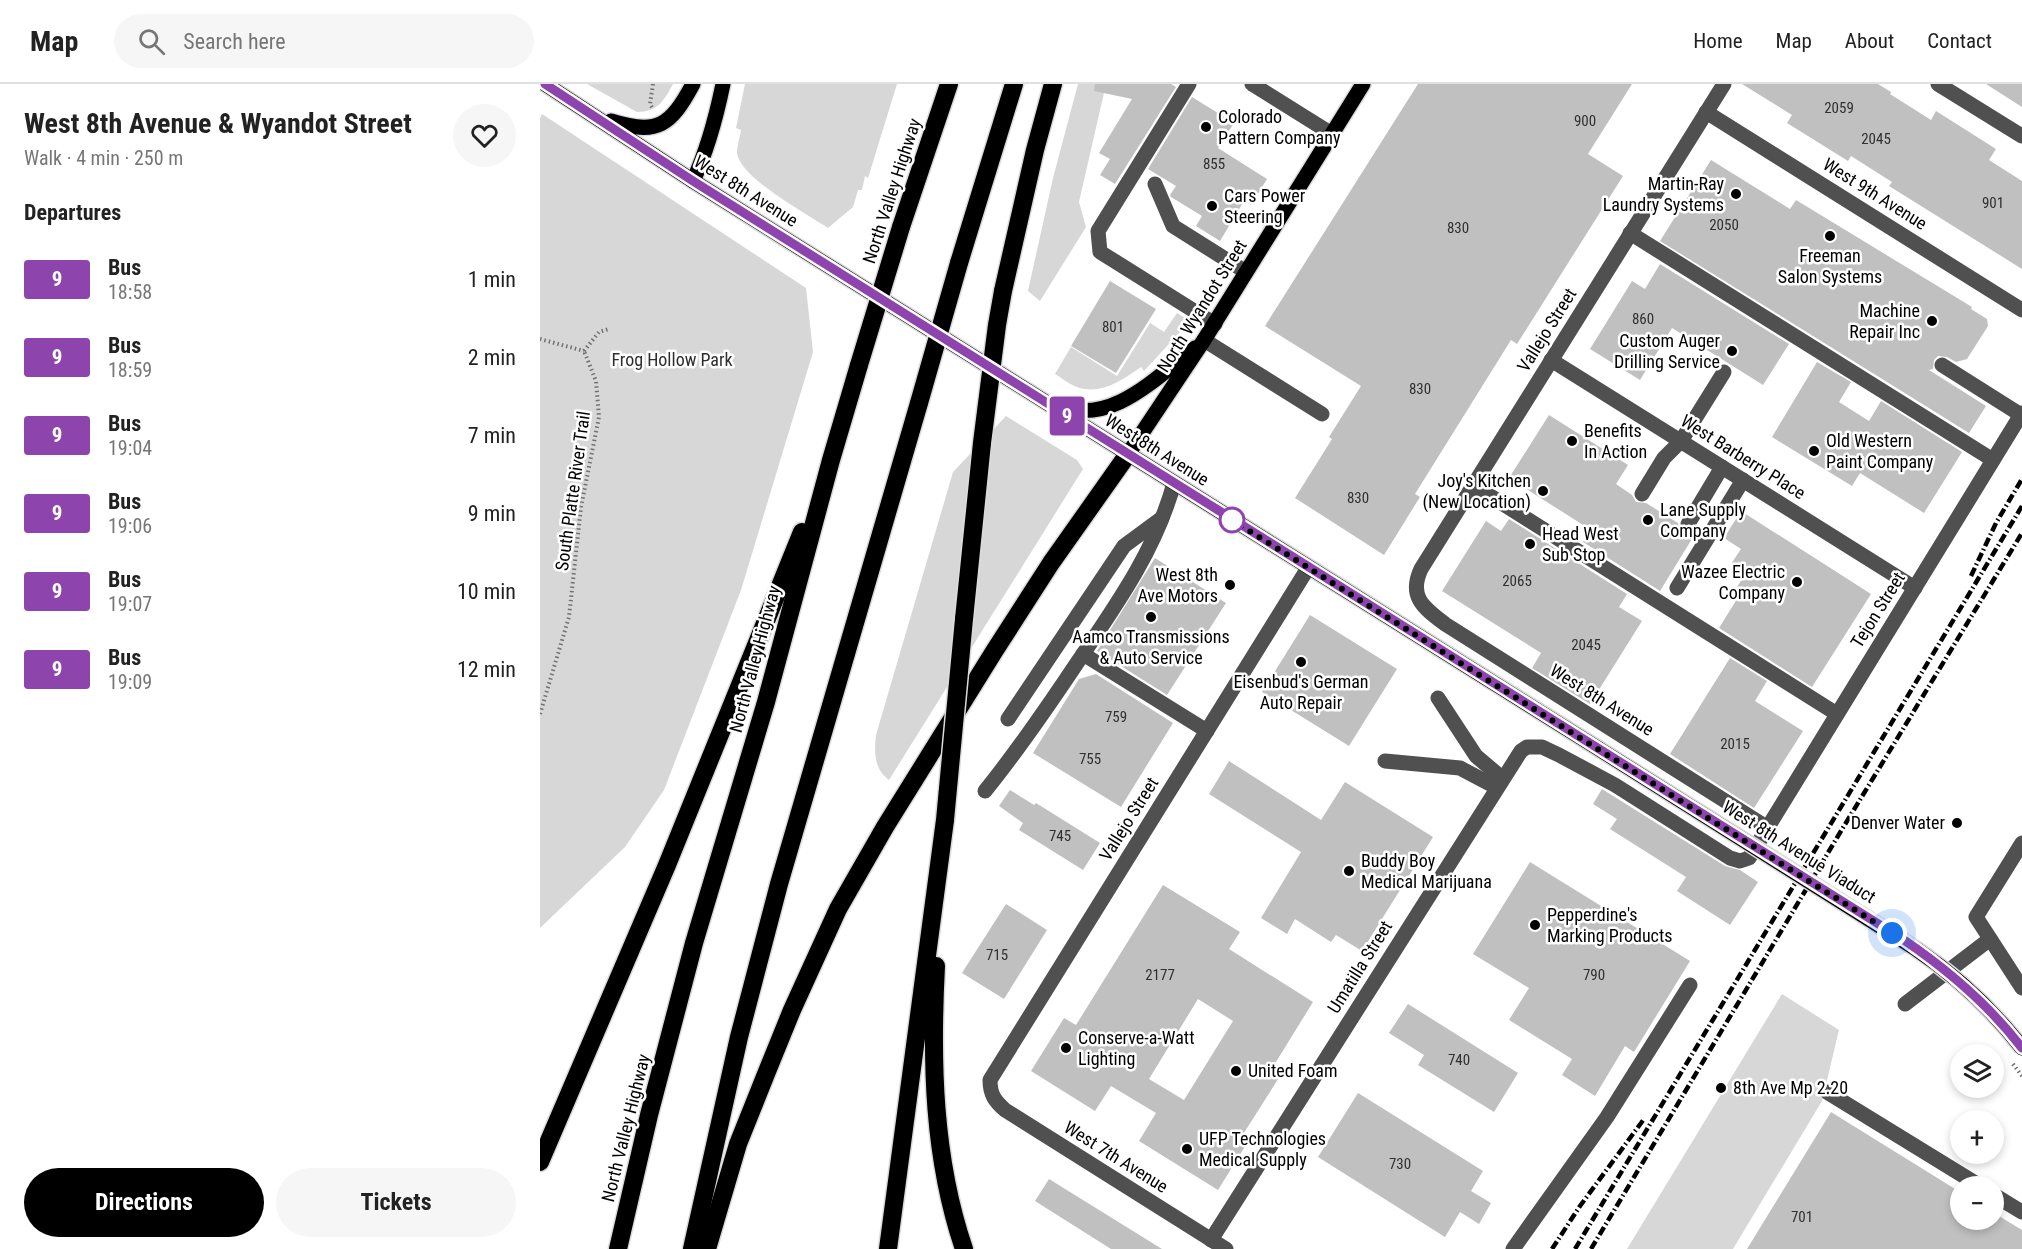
<!DOCTYPE html>
<html lang="en">
<head>
<meta charset="utf-8">
<style>
	body { margin:0; font-family:"Roboto Condensed",sans-serif; background:#f6f6f6; color:#222; height:100vh; display:flex; flex-direction:column; font-size:22px; white-space:nowrap }
	* { box-sizing:border-box; margin:0 }
	p { font-size:20px; color:#767676 }
	.icon { flex:none; width:33px; height:33px; fill:none; stroke:currentColor; stroke-width:2; stroke-linecap:round; stroke-linejoin:round }
	.map { position:relative; flex:1; overflow:hidden }
	.sheet { display:flex; flex-direction:column; background:#fff; width:540px }
	.sheet>* { flex:none }
	.badge { padding:0 12px; border-radius:4px; font-size:21px; line-height:39px }
	.fabs { position:absolute; left:1410px; top:960px; display:grid; gap:12px }
	.fabs a { display:grid; place-items:center; width:54px; height:54px; border-radius:50%; background:#fff; box-shadow:0 3px 9px #0003; font-size:30px }
	.you { position:absolute; width:30px; height:30px; margin:-15px; border:4px solid #fff; border-radius:50%; background:#1a73e8; box-shadow:0 0 0 9px #1a73e833 }
	.map>.badge { position:absolute; translate:-50% -50%; box-shadow:0 0 0 3px #fff }
	h2 { padding:0 24px; font-size:22px; line-height:54px }
	.round { display:grid; place-items:center; flex:none; width:63px; height:63px; border-radius:32px; background:#f6f6f6 }
	.head { display:flex; align-items:center; justify-content:space-between; height:102px; padding:0 24px }
	h1 { font-size:28px; font-weight:700; line-height:45px }
	.action { display:flex; gap:12px; margin-top:auto; padding:12px 24px }
	.action a { flex:1; height:69px; border-radius:36px; background:#000; color:#fff; font-size:24px; font-weight:700; line-height:69px; text-align:center }
	.action a+a { background:#f6f6f6; color:#222 }
	ul { padding:0; list-style:none }
	li { display:flex; align-items:center; gap:18px; height:78px; padding:0 24px }
	li div { flex:1 }
	li b { display:block; font-size:22px }
	li em { font-style:normal }
	li .badge { min-width:66px; font-weight:700; text-align:center }
	header { display:flex; align-items:center; gap:36px; box-sizing:border-box; height:84px; padding:0 30px; background:#fff; border-bottom:2px solid #e0e0e0 }
	header strong { font-size:28px }
	nav { display:flex; gap:33px; margin-inline-start:auto; font-size:21px }
	.search { width:420px; height:54px; background:#f6f6f6; display:flex; align-items:center; gap:15px; box-sizing:border-box; padding:0 21px; border-radius:33px; color:#767676; font-size:22px }
	main { display:flex; flex:1; min-height:0 }
	.map>svg:first-child { display:block }
	.green { fill:#d7d7d7 }
	.building { fill:#c0c0c0; fill-rule:evenodd }
	.lines { fill:none; stroke-linecap:round; stroke-linejoin:round }
	.major-casing { stroke:#dbdbdb; stroke-width:18 }
	.highway-casing { stroke:#dbdbdb; stroke-width:21 }
	.path { stroke:#727272; stroke-width:4; stroke-dasharray:1.5 3; stroke-linecap:butt }
	.minor { stroke:#505050; stroke-width:15 }
	.major { stroke:#000; stroke-width:15 }
	.highway { stroke:#000; stroke-width:18 }
	.rail { stroke:#000; stroke-width:4.5; stroke-dasharray:9 3 1.5 3; stroke-linecap:butt }
	.major-bridge-casing { stroke:#dbdbdb; stroke-width:18; stroke-linecap:butt }
	.highway-bridge-casing { stroke:#dbdbdb; stroke-width:21; stroke-linecap:butt }
	.path-bridge { stroke:#727272; stroke-width:4; stroke-dasharray:1.5 3; stroke-linecap:butt }
	.major-bridge { stroke:#000; stroke-width:15 }
	.highway-bridge { stroke:#000; stroke-width:18 }
	.line-casing { stroke:#fff; stroke-width:14 }
	.line { stroke:#8e44ad; stroke-width:9 }
	.walk { stroke:#000; stroke-width:6; stroke-dasharray:0 10.8 }
	.poi-dot { fill:#000; stroke:#fff; stroke-width:2 }
	.stop-dot { fill:#fff; stroke:#8e44ad; stroke-width:3 }
	.labels { text-anchor:middle; stroke-width:5; stroke-linejoin:round; paint-order:stroke }
	.number-label { font-size:15px; fill:#303030 }
	.poi-label { font-size:18px; fill:#000; stroke:#fff; text-anchor:start }
	.street-label { font-size:18px; fill:#000; stroke:#fff }
	.park-label { font-size:18px; fill:#2e2e2e; stroke:#fff }
</style>
</head>
<body>
<header>
<strong>Map</strong>
<div class="search"><svg class="icon" aria-label="search" viewBox="0 0 24 24"><circle cx="10" cy="10" r="6"/><path d="M15 15l6 6"/></svg>Search here</div>
<nav><a>Home</a><a>Map</a><a>About</a><a>Contact</a></nav>
</header>
<main>
<section class="sheet">
<div class="head"><div><h1>West 8th Avenue &amp; Wyandot Street</h1><p>Walk · 4 min · 250 m</p></div><a class="round"><svg class="icon" aria-label="heart" viewBox="0 0 24 24"><path d="M12 20l-8-8c-3-5 5-10 8-4 3-6 11-1 8 4z"/></svg></a></div>
<h2>Departures</h2>
<ul>
<li><span class="badge" style="background:#8e44ad;color:#fff">9</span><div><b>Bus</b><p>18:58</p></div><em>1 min</em></li>
<li><span class="badge" style="background:#8e44ad;color:#fff">9</span><div><b>Bus</b><p>18:59</p></div><em>2 min</em></li>
<li><span class="badge" style="background:#8e44ad;color:#fff">9</span><div><b>Bus</b><p>19:04</p></div><em>7 min</em></li>
<li><span class="badge" style="background:#8e44ad;color:#fff">9</span><div><b>Bus</b><p>19:06</p></div><em>9 min</em></li>
<li><span class="badge" style="background:#8e44ad;color:#fff">9</span><div><b>Bus</b><p>19:07</p></div><em>10 min</em></li>
<li><span class="badge" style="background:#8e44ad;color:#fff">9</span><div><b>Bus</b><p>19:09</p></div><em>12 min</em></li>
</ul>
<div class="action"><a>Directions</a><a>Tickets</a></div>
</section>
<div class="map">
<svg width="1482" height="1165" viewBox="0 0 1482 1165">
	<rect width="100%" height="100%" fill="#fff"/>
	<g class="green">
		<path d="M47,0H133C124,17 117,28 97,28Z"/>
		<path d="M205,0H357L328,94L325,92L322,106H318L313,123L288,144C267,130 200,94 197,69C197,62 200,53 201,46L196,44Z"/>
		<polygon points="538,0 566,0 539,118 546,143 500,217 488,207 513,94"/>
		<polygon points="2,30 266,204 273,268 201,506 124,706 85,763 0,844 0,34"/>
		<path d="M637,229L650,237L604,287L601,283C583,296 562,310 540,304C531,302 522,294 515,290L531,263L577,292L610,239L624,248Z"/>
		<path d="M466,332L537,376L543,385L349,696C334,685 334,668 336,651L413,388Z"/>
		<polygon points="1242,910 1299,946 1282,1017 1193,1165 1087,1165"/>
	</g>
	<g class="building">
		<polygon points="555,0 631,0 636,3 575,100 560,91 570,75 559,69 592,15 554,7"/>
		<polygon points="878,0 1092,0 1048,70 1083,92 977,260 971,256 875,410 880,413 844,471 755,414 792,355 789,353 821,302 725,242"/>
		<polygon points="1202,0 1338,0 1351,8 1350,10 1391,36 1396,27 1456,65 1449,76 1482,97 1482,185 1349,102 1352,98 1311,72 1308,77 1247,39 1252,31"/>
		<polygon points="1446,0 1482,0 1482,23"/>
		<polygon points="652,13 694,39 678,64 727,95 711,121 704,117 680,157 656,142 662,132 631,113 630,111 636,102 608,85"/>
		<polygon points="1171,76 1250,125 1256,116 1432,223 1431,225 1447,235 1448,242 1427,275 1416,278 1407,273 1398,272 1394,276 1393,285 1389,286 1446,322 1429,349 1120,157"/>
		<polygon points="1120,180 1249,260 1223,301 1132,244 1100,296 1050,265 1092,197 1105,205"/>
		<polygon points="570,197 616,225 576,289 531,262"/>
		<polygon points="1277,278 1311,298 1299,318 1329,337 1341,317 1422,368 1384,429 1320,389 1312,402 1232,353"/>
		<polygon points="1009,331 1088,381 1076,400 1092,411 1096,418 1106,419 1138,439 1139,444 1144,449 1155,450 1120,507 1043,458 1051,446 969,394"/>
		<polygon points="1201,427 1331,510 1272,603 1179,544 1202,507 1197,503 1206,489 1191,480 1201,465 1184,454"/>
		<polygon points="969,435 1087,510 1079,523 1102,537 1050,620 992,584 1001,569 902,507 946,437 961,447"/>
		<polygon points="615,474 686,519 627,611 557,567"/>
		<polygon points="770,531 857,585 809,662 722,608"/>
		<polygon points="1190,574 1227,597 1215,617 1263,647 1214,724 1130,670"/>
		<polygon points="556,590 633,639 581,723 493,669 539,595"/>
		<polygon points="689,677 781,736 805,698 893,753 822,867 796,851 791,858 755,835 747,850 721,834 761,768 669,710"/>
		<polygon points="1062,705 1185,782 1200,786 1218,798 1190,841 1137,807 1146,793 1070,745 1077,735 1053,720"/>
		<polygon points="470,706 494,721 496,719 560,759 543,786 479,746 483,739 459,722"/>
		<polygon points="990,778 1150,877 1094,968 1085,962 1055,1012 1022,991 1032,975 969,936 989,904 933,870"/>
		<path d="M623,801L700,848L689,865L773,918L731,986L740,992L702,1052L709,1056L678,1106L599,1057L616,1029L571,1002L555,1027L491,987L524,934L536,941ZM658,915L693,937L644,1016L609,995Z"/>
		<polygon points="466,820 507,846 464,915 422,889"/>
		<polygon points="868,920 978,989 954,1028 878,981 884,971 849,949"/>
		<polygon points="818,1009 943,1087 931,1107 951,1119 939,1140 920,1128 905,1153 778,1073"/>
		<polygon points="1291,1028 1420,1108 1420,1136 1454,1136 1454,1129 1482,1146 1482,1165 1207,1165"/>
		<polygon points="509,1095 622,1165 571,1165 495,1117"/>
	</g>
	<g class="lines">
		<g class="major-casing">
			<g id="major">
				<polyline points="5,0 153,97 1059,665"/>
				<path d="M71,37C118,52 131,41 153,0"/>
				<path d="M153,97C168,65 176,34 183,0"/>
				<path d="M519,322C572,342 616,293 655,264"/>
				<polyline points="588,370 664,256 823,0"/>
			</g>
		</g>
		<g class="highway-casing">
			<g id="highway">
				<polyline points="361,143 409,0"/>
				<polyline points="419,179 474,0"/>
				<polyline points="463,207 495,66 513,0"/>
				<polyline points="424,535 442,359"/>
				<path d="M396,882C391,977 393,1074 424,1165"/>
				<polyline points="0,1078 127,781 262,448"/>
				<polyline points="78,1165 109,1031 154,859 226,618 291,376 319,281"/>
				<polyline points="152,1165 199,953 239,800 379,319"/>
				<polyline points="167,1165 198,1060 226,990 252,926 298,825 345,743 455,566 511,479 588,370"/>
				<polyline points="348,1165 405,736"/>
			</g>
		</g>
		<g class="path">
			<polyline points="113,0 110,20 113,25"/>
			<polyline points="0,255 44,267"/>
			<polyline points="44,267 59,248 69,245"/>
			<polyline points="0,630 29,533 41,423 59,333 56,297 44,267"/>
		</g>
		<g class="minor">
			<polyline points="649,0 558,147 560,168 675,240"/>
			<polyline points="712,0 792,50"/>
			<path d="M1184,0L881,485C868,513 884,524 905,540L1228,744"/>
			<polyline points="1398,0 1482,52"/>
			<polyline points="1166,28 1482,226"/>
			<polyline points="615,100 633,142 706,188"/>
			<polyline points="1090,149 1453,376"/>
			<polyline points="664,256 782,330"/>
			<polyline points="1011,276 1375,504"/>
			<polyline points="1402,281 1481,331"/>
			<polyline points="933,401 1297,630"/>
			<polyline points="1102,410 1124,374 1141,357 1184,288"/>
			<polyline points="1148,440 1182,383"/>
			<polyline points="1137,504 1203,396"/>
			<polyline points="543,570 667,647"/>
			<polyline points="898,614 936,672 962,694"/>
			<polyline points="468,635 584,462 622,434"/>
			<polyline points="845,677 920,684 956,703"/>
			<path d="M445,707C479,665 509,621 539,576C577,520 616,465 634,399"/>
			<polyline points="1482,759 1436,833 1482,904"/>
			<polyline points="1365,920 1450,855"/>
			<polyline points="1287,1008 1440,1102"/>
			<polyline points="1454,1111 1482,1128"/>
			<polyline points="671,1156 981,667 987,663 1002,663 1019,671 1075,701 1190,774 1200,777 1209,774 1482,329"/>
			<path d="M686,1165L465,1026C455,1017 450,1011 450,996L768,484"/>
			<polyline points="973,1165 1067,1033 1150,901"/>
		</g>
		<use href="#major" class="major"/>
		<use href="#highway" class="highway"/>
		<g class="rail">
			<polyline points="1431,492 1456,439 1482,395"/>
			<polyline points="1012,1165 1040,1122 1104,1035"/>
			<polyline points="1035,1165 1482,422"/>
			<polyline points="1051,1165 1301,747 1482,449"/>
		</g>
		<g class="major-bridge-casing">
			<path id="major-bridge" d="M1059,665L1376,865C1416,892 1452,925 1482,964"/>
		</g>
		<g class="highway-bridge-casing">
			<g id="highway-bridge">
				<polyline points="319,281 361,143"/>
				<polyline points="379,319 419,179"/>
				<polyline points="442,359 457,241 463,207"/>
				<polyline points="405,736 424,535"/>
			</g>
		</g>
		<polyline class="path-bridge" points="1473,980 1482,992"/>
		<use href="#major-bridge" class="major-bridge"/>
		<use href="#highway-bridge" class="highway-bridge"/>
	</g>
	<g class="lines">
		<g class="line-casing">
			<path id="line" d="M5,0L153,97L1364,856C1408,886 1449,921 1482,964"/>
		</g>
		<use href="#line" class="line"/>
		<polyline class="walk" points="692,436 1352,849"/>
	</g>
	<g class="poi-dot">
		<circle cx="666" cy="43" r="6"/>
		<circle cx="1196" cy="110" r="6"/>
		<circle cx="672" cy="122" r="6"/>
		<circle cx="1290" cy="152" r="6"/>
		<circle cx="1392" cy="237" r="6"/>
		<circle cx="1192" cy="267" r="6"/>
		<circle cx="1032" cy="357" r="6"/>
		<circle cx="1274" cy="367" r="6"/>
		<circle cx="1003" cy="407" r="6"/>
		<circle cx="1108" cy="436" r="6"/>
		<circle cx="990" cy="460" r="6"/>
		<circle cx="1257" cy="498" r="6"/>
		<circle cx="690" cy="501" r="6"/>
		<circle cx="611" cy="533" r="6"/>
		<circle cx="761" cy="578" r="6"/>
		<circle cx="1417" cy="739" r="6"/>
		<circle cx="809" cy="787" r="6"/>
		<circle cx="995" cy="841" r="6"/>
		<circle cx="526" cy="964" r="6"/>
		<circle cx="696" cy="987" r="6"/>
		<circle cx="1181" cy="1004" r="6"/>
		<circle cx="647" cy="1065" r="6"/>
	</g>
	<circle class="stop-dot" cx="692" cy="436" r="12"/>
	<g class="labels">
		<g class="number-label">
			<text x="1299" y="29">2059</text>
			<text x="1045" y="42">900</text>
			<text x="1336" y="60">2045</text>
			<text x="674" y="85">855</text>
			<text x="1453" y="124">901</text>
			<text x="1184" y="146">2050</text>
			<text x="918" y="149">830</text>
			<text x="1103" y="240">860</text>
			<text x="573" y="248">801</text>
			<text x="880" y="310">830</text>
			<text x="818" y="419">830</text>
			<text x="977" y="502">2065</text>
			<text x="1046" y="566">2045</text>
			<text x="576" y="638">759</text>
			<text x="1195" y="665">2015</text>
			<text x="550" y="680">755</text>
			<text x="520" y="757">745</text>
			<text x="457" y="876">715</text>
			<text x="620" y="896">2177</text>
			<text x="1054" y="896">790</text>
			<text x="919" y="981">740</text>
			<text x="860" y="1085">730</text>
			<text x="1262" y="1138">701</text>
		</g>
		<g class="poi-label">
			<text x="678" y="39">Colorado<tspan x="678" dy="21">Pattern Company</tspan></text>
			<text x="1184" y="106" text-anchor="end">Martin-Ray<tspan x="1184" dy="21">Laundry Systems</tspan></text>
			<text x="684" y="118">Cars Power<tspan x="684" dy="21">Steering</tspan></text>
			<text x="1290" y="178" text-anchor="middle">Freeman<tspan x="1290" dy="21">Salon Systems</tspan></text>
			<text x="1380" y="233" text-anchor="end">Machine<tspan x="1380" dy="21">Repair Inc</tspan></text>
			<text x="1180" y="263" text-anchor="end">Custom Auger<tspan x="1180" dy="21">Drilling Service</tspan></text>
			<text x="1044" y="353">Benefits<tspan x="1044" dy="21">In Action</tspan></text>
			<text x="1286" y="363">Old Western<tspan x="1286" dy="21">Paint Company</tspan></text>
			<text x="991" y="403" text-anchor="end">Joy's Kitchen<tspan x="991" dy="21">(New Location)</tspan></text>
			<text x="1120" y="432">Lane Supply<tspan x="1120" dy="21">Company</tspan></text>
			<text x="1002" y="456">Head West<tspan x="1002" dy="21">Sub Stop</tspan></text>
			<text x="1245" y="494" text-anchor="end">Wazee Electric<tspan x="1245" dy="21">Company</tspan></text>
			<text x="678" y="497" text-anchor="end">West 8th<tspan x="678" dy="21">Ave Motors</tspan></text>
			<text x="611" y="559" text-anchor="middle">Aamco Transmissions<tspan x="611" dy="21">&amp; Auto Service</tspan></text>
			<text x="761" y="604" text-anchor="middle">Eisenbud's German<tspan x="761" dy="21">Auto Repair</tspan></text>
			<text x="1405" y="745" text-anchor="end">Denver Water</text>
			<text x="821" y="783">Buddy Boy<tspan x="821" dy="21">Medical Marijuana</tspan></text>
			<text x="1007" y="837">Pepperdine's<tspan x="1007" dy="21">Marking Products</tspan></text>
			<text x="538" y="960">Conserve-a-Watt<tspan x="538" dy="21">Lighting</tspan></text>
			<text x="708" y="993">United Foam</text>
			<text x="1193" y="1010">8th Ave Mp 2.20</text>
			<text x="659" y="1061">UFP Technologies<tspan x="659" dy="21">Medical Supply</tspan></text>
		</g>
		<g class="street-label">
			<text transform="translate(206 107) rotate(32)" y="6">West 8th Avenue</text>
			<text transform="translate(352 107) rotate(-72)" y="6">North Valley Highway</text>
			<text transform="translate(1335 110) rotate(32)" y="6">West 9th Avenue</text>
			<text transform="translate(662 222) rotate(-58)" y="6">North Wyandot Street</text>
			<text transform="translate(1007 246) rotate(-58)" y="6">Vallejo Street</text>
			<text transform="translate(617 366) rotate(32)" y="6">West 8th Avenue</text>
			<text transform="translate(1203 373) rotate(32)" y="6">West Barberry Place</text>
			<text transform="translate(33 407) rotate(-82)" y="6">South Platte River Trail</text>
			<text transform="translate(1338 526) rotate(-58)" y="6">Tejon Street</text>
			<text transform="translate(215 575) rotate(-75)" y="6">North Valley Highway</text>
			<text transform="translate(1062 616) rotate(32)" y="6">West 8th Avenue</text>
			<text transform="translate(589 735) rotate(-58)" y="6">Vallejo Street</text>
			<text transform="translate(1259 768) rotate(32)" y="6">West 8th Avenue Viaduct</text>
			<text transform="translate(820 883) rotate(-58)" y="6">Umatilla Street</text>
			<text transform="translate(86 1044) rotate(-76)" y="6">North Valley Highway</text>
			<text transform="translate(576 1073) rotate(32)" y="6">West 7th Avenue</text>
		</g>
		<g class="park-label">
			<text x="132" y="282">Frog Hollow Park</text>
		</g>
	</g>
</svg>
<div class="fabs">
<a><svg class="icon" aria-label="layers" viewBox="0 0 24 24"><path d="M12 4l9 5-9 5-9-5zM3 14l9 5 9-5"/></svg></a>
<a>+</a>
<a>−</a>
</div>
<div class="you" style="left:1352px;top:849px"></div>
<b class="badge" style="left:527px;top:332px;background:#8e44ad;color:#fff">9</b>
</div>
</main>
</body>
</html>
